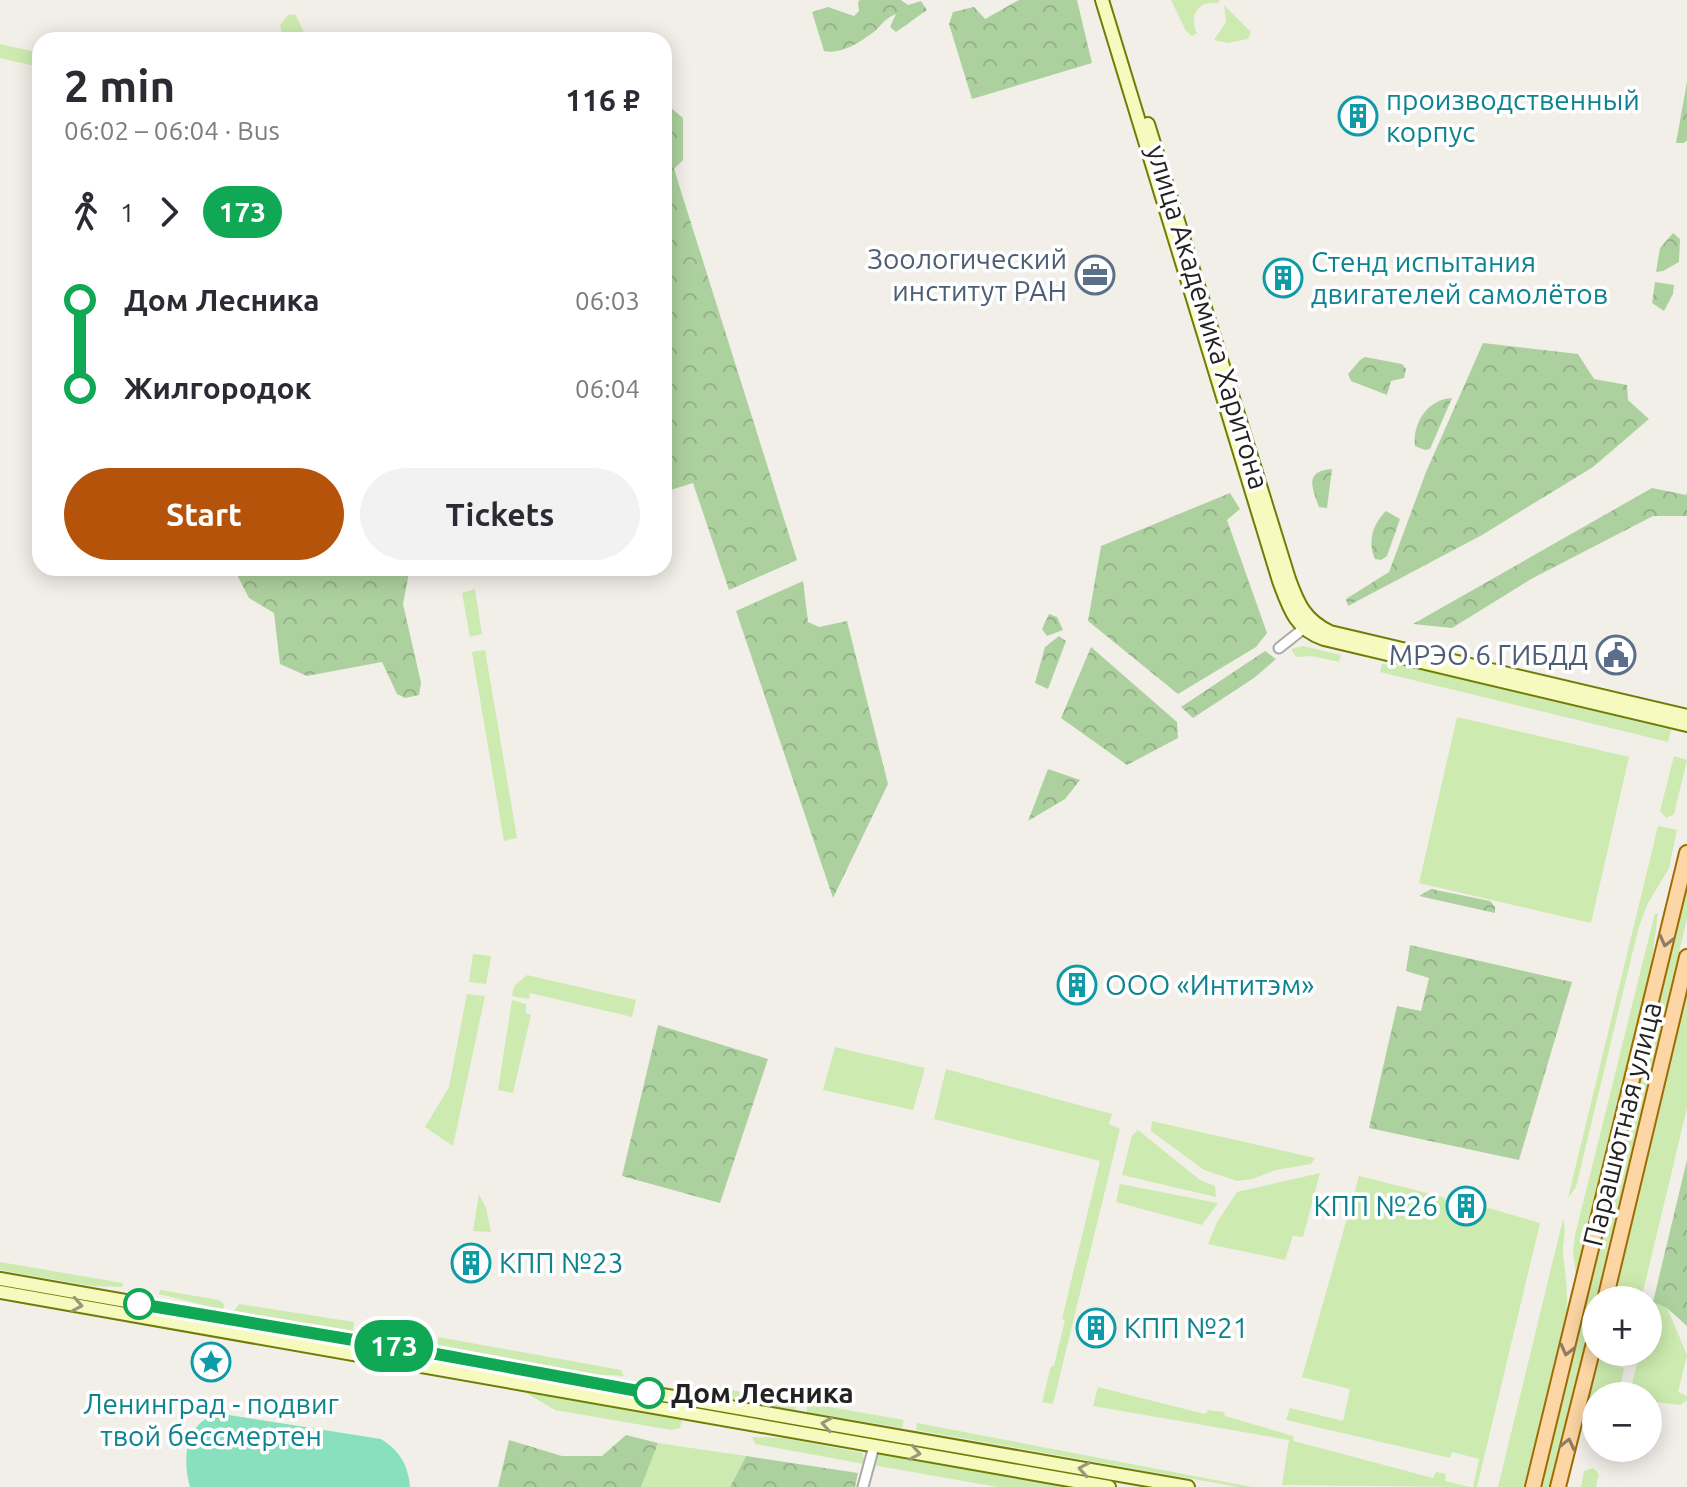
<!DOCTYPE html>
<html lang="en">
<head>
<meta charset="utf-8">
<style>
	body { margin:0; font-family:Ubuntu,sans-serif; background:#f2f2f3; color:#2b2b33; height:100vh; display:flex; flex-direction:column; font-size:30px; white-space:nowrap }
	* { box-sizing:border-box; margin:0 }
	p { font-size:26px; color:#7c7c81 }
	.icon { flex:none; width:44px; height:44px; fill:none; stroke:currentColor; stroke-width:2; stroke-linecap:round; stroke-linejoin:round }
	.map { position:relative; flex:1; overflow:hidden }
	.panel { position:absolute; left:32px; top:32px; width:640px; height:544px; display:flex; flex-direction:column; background:#fff; border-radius:24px; box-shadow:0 4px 20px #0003 }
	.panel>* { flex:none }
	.badge { padding:0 16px; border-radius:26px; font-size:28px; line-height:52px }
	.controls { position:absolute; left:1582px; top:1286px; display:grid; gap:16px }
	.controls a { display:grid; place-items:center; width:80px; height:80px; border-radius:50%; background:#fff; box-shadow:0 4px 20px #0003; font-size:40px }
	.map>.badge { position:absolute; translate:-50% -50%; box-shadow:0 0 0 4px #fff }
	.legs { display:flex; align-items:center; gap:12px; height:88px; padding:0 32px; font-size:26px }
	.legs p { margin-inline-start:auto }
	.overview { display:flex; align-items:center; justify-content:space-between; height:136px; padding:0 32px }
	h1 { font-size:44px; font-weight:700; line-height:60px }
	.cta { display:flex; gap:16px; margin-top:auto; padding:16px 32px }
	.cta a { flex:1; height:92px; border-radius:48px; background:#b45309; color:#fff; font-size:32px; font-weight:700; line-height:92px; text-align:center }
	.cta a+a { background:#f2f2f3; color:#2b2b33 }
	ul { padding:0 32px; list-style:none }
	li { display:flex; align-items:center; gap:28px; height:88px; font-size:30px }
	li i { display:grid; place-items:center; width:12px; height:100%; margin:0 10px; background:currentColor }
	li i::after { content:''; width:20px; height:20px; margin:-10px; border:6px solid; border-radius:50%; background:#fff }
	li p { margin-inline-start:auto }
	li:first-child i { background:linear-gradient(#0000 50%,currentColor 0) }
	li:last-child i { background:linear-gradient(currentColor 50%,#0000 0) }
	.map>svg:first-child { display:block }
	.grass { fill:#cdebb0 }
	.forest { fill:url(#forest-crowns) }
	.pitch { fill:#88e0be }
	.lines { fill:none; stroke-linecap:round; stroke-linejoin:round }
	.street-casing { stroke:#a9a9a9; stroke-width:13 }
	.secondary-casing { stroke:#707d05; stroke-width:16 }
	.primary-casing { stroke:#a06b00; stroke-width:18 }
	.street { stroke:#fff; stroke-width:9 }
	.secondary { stroke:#f7fabf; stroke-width:12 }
	.primary { stroke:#fcd6a4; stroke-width:14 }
	.oneway { stroke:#8f7c63 }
	.oneway2 { stroke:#979978 }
	.line-1-casing { stroke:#fff; stroke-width:18 }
	.line-1 { stroke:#10a855; stroke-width:12 }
	.stop-1-dot { fill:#fff; stroke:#10a855; stroke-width:4 }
	.labels { text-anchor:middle; stroke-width:7; stroke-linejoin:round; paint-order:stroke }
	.culture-label { font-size:28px; fill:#0d838f; stroke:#fff; text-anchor:start }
	.service-label { font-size:28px; fill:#4e5e75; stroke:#fff; text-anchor:end }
	.street-label { font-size:28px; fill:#222; stroke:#fff }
	.stop-label { font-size:28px; font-weight:bold; fill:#222; stroke:#fff; text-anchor:start }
</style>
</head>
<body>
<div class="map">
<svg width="1687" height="1487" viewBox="0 0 1687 1487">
	<defs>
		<pattern id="forest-crowns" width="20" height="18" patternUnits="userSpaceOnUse" patternTransform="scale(2)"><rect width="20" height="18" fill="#add19e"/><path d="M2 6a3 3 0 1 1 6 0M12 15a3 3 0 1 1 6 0" fill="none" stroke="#95b388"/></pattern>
	</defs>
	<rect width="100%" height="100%" fill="#f2efe9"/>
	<g class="grass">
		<path d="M1171,0H1219V1L1218,3C1197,0 1189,16 1197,33L1192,36L1186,31Z"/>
		<polygon points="1224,5 1251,32 1248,39 1228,43 1214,40 1226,22"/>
		<polygon points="295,14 308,40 284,40 280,25 288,15"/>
		<polygon points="0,44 40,53 40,67 0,58"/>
		<polygon points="475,589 482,634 470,637 462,593"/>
		<polygon points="1303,646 1341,655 1339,662 1312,656 1296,657 1291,649"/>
		<polygon points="485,650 517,838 504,841 472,652"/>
		<polygon points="1382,664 1409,666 1671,730 1668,742 1380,672"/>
		<polygon points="1457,717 1629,757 1591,923 1419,883"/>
		<polygon points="1674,756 1687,760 1674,814 1666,818 1660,811"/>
		<polygon points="1658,826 1677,830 1669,868 1647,905 1638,930 1576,1187 1568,1198"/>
		<polygon points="1687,885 1687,919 1551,1487 1542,1487"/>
		<polygon points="1655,913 1658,914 1650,973 1576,1276 1573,1252 1575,1235"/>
		<polygon points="473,954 491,956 486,984 469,982"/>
		<polygon points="527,975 636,1000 632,1017 530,993 529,999 512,996 514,986"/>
		<polygon points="1687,993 1687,1108 1641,1300 1614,1300"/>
		<polygon points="467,994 485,996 453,1146 425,1127 449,1087"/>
		<polygon points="512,1000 526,1004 526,1013 531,1015 513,1093 498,1090"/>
		<polygon points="835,1047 925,1068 913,1110 823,1090"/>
		<polygon points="946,1069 1112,1114 1109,1124 1120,1129 1053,1404 1042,1402 1051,1366 1054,1366 1065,1320 1062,1319 1100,1161 934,1119"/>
		<polygon points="1152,1121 1315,1158 1311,1164 1276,1170 1252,1179 1237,1181 1204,1170 1151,1131"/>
		<polygon points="1138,1130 1200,1180 1215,1186 1216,1197 1122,1175 1132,1135"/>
		<polygon points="1320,1173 1303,1237 1293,1236 1285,1260 1208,1244 1217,1222 1237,1192"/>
		<polygon points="1359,1176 1443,1197 1450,1204 1450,1212 1471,1218 1473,1211 1489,1208 1540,1223 1477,1487 1473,1487 1479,1459 1452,1452 1450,1458 1286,1420 1290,1408 1343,1421 1350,1389 1302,1377"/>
		<polygon points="1120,1184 1218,1203 1202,1225 1116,1202"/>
		<polygon points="479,1194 486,1208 491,1232 473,1231"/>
		<path d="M1563,1219C1567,1231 1563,1240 1563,1252C1565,1274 1569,1295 1566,1318L1525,1487H1498Z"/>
		<polygon points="0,1262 123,1283 122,1287 91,1286 0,1270"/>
		<polygon points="160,1290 219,1300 224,1304 223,1310 159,1294"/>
		<polygon points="1653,1302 1667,1308 1687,1355 1678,1392 1687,1396 1687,1400 1680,1405 1648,1401 1648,1396 1629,1396 1640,1352 1648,1352 1648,1321"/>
		<polygon points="239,1304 354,1322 353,1332 234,1311"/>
		<polygon points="387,1328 426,1335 424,1345 387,1338"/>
		<polygon points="438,1337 621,1370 624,1376 588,1374 438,1347"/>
		<polygon points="1601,1352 1607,1352 1605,1362 1624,1368 1618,1396 1596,1396 1596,1424 1588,1412 1587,1405"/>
		<polygon points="700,1385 798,1401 795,1410 696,1393"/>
		<polygon points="1098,1387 1205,1414 1208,1410 1224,1412 1225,1416 1293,1436 1294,1441 1433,1478 1436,1472 1446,1474 1445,1481 1470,1487 1282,1485 1289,1440 1093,1406"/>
		<polygon points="523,1391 682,1420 680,1428 671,1430 555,1410"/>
		<polygon points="807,1403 904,1420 902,1428 807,1412"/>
		<polygon points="917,1423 1252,1487 1238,1487 916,1430"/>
		<polygon points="752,1437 784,1438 863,1453 864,1464 755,1444"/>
		<polygon points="658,1443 746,1456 730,1487 641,1487"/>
		<polygon points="877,1454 1066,1487 997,1487 873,1465"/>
		<polygon points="1593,1468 1599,1474 1596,1487 1581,1487 1584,1471"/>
	</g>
	<g class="forest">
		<path d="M860,0H901L908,5L921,1L927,10L896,32L890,27L896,14C880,21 883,26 871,34C859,43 840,55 824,51L812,12L828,7L854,16L859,11L858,2Z"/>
		<polygon points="1019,0 1077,0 1092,63 972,99 949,24 953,12 974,7 985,19"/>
		<polygon points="1687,82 1687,140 1684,143 1676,143"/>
		<polygon points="664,102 683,118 683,160 674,169 797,560 729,590 693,483 664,492"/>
		<polygon points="1673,233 1680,239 1679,262 1663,271 1656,272 1660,248"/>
		<polygon points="1655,282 1674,285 1673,294 1664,311 1652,303"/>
		<polygon points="1483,343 1578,354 1594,379 1627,385 1628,400 1649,419 1593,467 1482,535 1348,606 1346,599 1389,572 1426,472"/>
		<polygon points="1365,357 1402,364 1406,369 1404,378 1391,381 1387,395 1351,381 1348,374 1360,360"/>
		<path d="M1452,398L1430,449L1425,450L1415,446C1412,423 1428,399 1452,398Z"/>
		<path d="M1332,469L1327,508L1319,507C1312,487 1304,471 1332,469Z"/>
		<polygon points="1652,488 1686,495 1687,493 1687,516 1653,516 1533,578 1452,628 1413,624"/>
		<polygon points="1230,493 1240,509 1227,520 1267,633 1256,647 1178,694 1088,621 1101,546"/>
		<path d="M1386,511L1400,519L1387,556L1381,560L1375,559C1367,541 1373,524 1386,511Z"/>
		<polygon points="239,568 407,568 409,573 403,604 421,683 419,695 405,698 397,694 382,662 307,676 280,664 274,613 249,598 235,571"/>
		<polygon points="803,581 808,622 819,627 847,621 888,784 833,898 736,611"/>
		<polygon points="1049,614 1057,617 1063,630 1047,636 1042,629"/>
		<polygon points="1059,636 1066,641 1048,689 1035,683 1045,647"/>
		<polygon points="1091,647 1177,722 1178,738 1127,765 1061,718"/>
		<polygon points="1265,651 1276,659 1254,678 1193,718 1181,707"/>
		<polygon points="1048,769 1080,780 1065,799 1028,821"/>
		<polygon points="1431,889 1490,901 1495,907 1495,913 1419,896"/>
		<polygon points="1410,945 1572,982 1519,1160 1369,1128 1397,1006 1421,1011 1429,978 1406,971"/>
		<polygon points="658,1025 768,1059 720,1203 622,1176"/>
		<polygon points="1687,1160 1687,1326 1667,1308 1653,1302"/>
		<polygon points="626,1435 658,1443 641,1487 498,1487 509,1440 562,1456 602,1456"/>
		<polygon points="746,1456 858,1473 855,1487 730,1487"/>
	</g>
	<path class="pitch" d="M222,1414L381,1439C400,1451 408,1465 410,1487H190C184,1466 183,1435 204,1420C209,1417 217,1415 222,1414Z"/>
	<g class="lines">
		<g class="street-casing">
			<g id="street">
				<polyline points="1279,648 1303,629"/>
				<polyline points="863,1487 874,1446"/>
			</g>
		</g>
		<g class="secondary-casing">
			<g id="secondary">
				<path d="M1102,0L1279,581C1289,608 1295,629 1324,639L1687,725"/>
				<path d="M1148,124L1289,579C1298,604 1305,620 1330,632L1687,716"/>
				<polyline points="0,1279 1188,1487"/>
				<polyline points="0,1292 1109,1487"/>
			</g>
		</g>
		<g class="primary-casing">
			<g id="primary">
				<polyline points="1605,1300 1687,957"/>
				<polyline points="1533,1487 1687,853"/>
				<polyline points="1558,1487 1596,1335"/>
			</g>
		</g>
		<use href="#street" class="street"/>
		<use href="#secondary" class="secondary"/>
		<use href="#primary" class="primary"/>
	</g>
	<defs><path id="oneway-chevron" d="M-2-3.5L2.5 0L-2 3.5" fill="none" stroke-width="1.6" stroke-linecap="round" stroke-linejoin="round" transform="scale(2)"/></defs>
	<g class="oneway">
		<use href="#oneway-chevron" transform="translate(1666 941) rotate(104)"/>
		<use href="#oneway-chevron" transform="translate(1567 1350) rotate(104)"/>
		<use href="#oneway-chevron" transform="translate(1568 1444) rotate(-77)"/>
	</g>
	<g class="oneway2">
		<use href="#oneway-chevron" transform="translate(77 1305) rotate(10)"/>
		<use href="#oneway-chevron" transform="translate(827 1424) rotate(-171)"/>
		<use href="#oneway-chevron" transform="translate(915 1453) rotate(10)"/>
		<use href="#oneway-chevron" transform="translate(1084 1469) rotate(-170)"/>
	</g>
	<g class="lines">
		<g class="line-1-casing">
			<polyline id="line-1" points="139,1304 431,1353 649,1393"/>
		</g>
		<use href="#line-1" class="line-1"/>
	</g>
	<defs>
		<g id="building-ring" transform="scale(2)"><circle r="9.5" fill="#fff" stroke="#0f9aa8" stroke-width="1.5"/><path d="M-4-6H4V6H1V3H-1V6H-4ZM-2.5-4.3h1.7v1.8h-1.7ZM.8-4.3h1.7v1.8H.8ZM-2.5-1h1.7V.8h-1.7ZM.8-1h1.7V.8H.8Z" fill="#0f9aa8"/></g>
		<g id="office-ring" transform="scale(2)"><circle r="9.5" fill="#fff" stroke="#5c6f8a" stroke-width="1.5"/><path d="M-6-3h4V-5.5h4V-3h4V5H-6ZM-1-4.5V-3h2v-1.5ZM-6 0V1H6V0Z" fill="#5c6f8a"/></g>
		<g id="civic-ring" transform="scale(2)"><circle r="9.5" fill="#fff" stroke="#5c6f8a" stroke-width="1.5"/><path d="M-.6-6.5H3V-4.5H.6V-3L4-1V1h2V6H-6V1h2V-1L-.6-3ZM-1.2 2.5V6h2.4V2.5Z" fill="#5c6f8a"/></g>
		<g id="sight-ring" transform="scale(2)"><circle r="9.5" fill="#fff" stroke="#0f9aa8" stroke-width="1.5"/><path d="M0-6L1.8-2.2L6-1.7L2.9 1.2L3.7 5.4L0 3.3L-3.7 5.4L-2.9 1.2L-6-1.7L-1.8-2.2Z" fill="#0f9aa8"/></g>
	</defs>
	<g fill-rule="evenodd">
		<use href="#building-ring" x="1358" y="116"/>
		<use href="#office-ring" x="1095" y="275"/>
		<use href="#building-ring" x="1283" y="278"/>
		<use href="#civic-ring" x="1616" y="655"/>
		<use href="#building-ring" x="1077" y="985"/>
		<use href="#building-ring" x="1466" y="1206"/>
		<use href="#building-ring" x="471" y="1263"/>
		<use href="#building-ring" x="1096" y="1328"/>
		<use href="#sight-ring" x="211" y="1362"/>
	</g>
	<g class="stop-1-dot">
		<circle cx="139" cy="1304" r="14"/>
		<circle cx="649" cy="1393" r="14"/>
	</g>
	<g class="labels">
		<g class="culture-label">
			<text x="1386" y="110">производственный<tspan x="1386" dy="32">корпус</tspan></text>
			<text x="1311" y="272">Стенд испытания<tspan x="1311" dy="32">двигателей самолётов</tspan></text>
			<text x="1105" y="995">ООО «Интитэм»</text>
			<text x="1438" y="1216" text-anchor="end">КПП №26</text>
			<text x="499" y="1273">КПП №23</text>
			<text x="1124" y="1338">КПП №21</text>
			<text x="211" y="1414" text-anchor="middle">Ленинград - подвиг<tspan x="211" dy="32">твой бессмертен</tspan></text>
		</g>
		<g class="service-label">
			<text x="1067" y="269">Зоологический<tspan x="1067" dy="32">институт РАН</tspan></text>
			<text x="1588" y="665">МРЭО 6 ГИБДД</text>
		</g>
		<g class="street-label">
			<text transform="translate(1208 317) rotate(73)" y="10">улица Академика Харитона</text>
			<text transform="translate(1622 1124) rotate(-76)" y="10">Парашютная улица</text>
		</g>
		<g class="stop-label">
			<text x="671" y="1403">Дом Лесника</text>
		</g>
	</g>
</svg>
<div class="controls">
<a>+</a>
<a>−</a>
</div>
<b class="badge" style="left:394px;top:1346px;background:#10a855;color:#fff">173</b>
<section class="panel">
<div class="overview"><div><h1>2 min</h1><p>06:02 – 06:04 · Bus</p></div><b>116 ₽</b></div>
<div class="legs"><svg class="icon" aria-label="walk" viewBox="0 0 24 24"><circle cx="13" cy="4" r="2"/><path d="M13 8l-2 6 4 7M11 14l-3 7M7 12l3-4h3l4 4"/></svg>1<svg class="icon" aria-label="forward" viewBox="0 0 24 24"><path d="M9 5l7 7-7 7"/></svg><b class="badge" style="background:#10a855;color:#fff">173</b></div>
<ul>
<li><i style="color:#10a855"></i><b>Дом Лесника</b><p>06:03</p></li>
<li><i style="color:#10a855"></i><b>Жилгородок</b><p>06:04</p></li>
</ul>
<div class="cta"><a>Start</a><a>Tickets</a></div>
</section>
</div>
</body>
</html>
